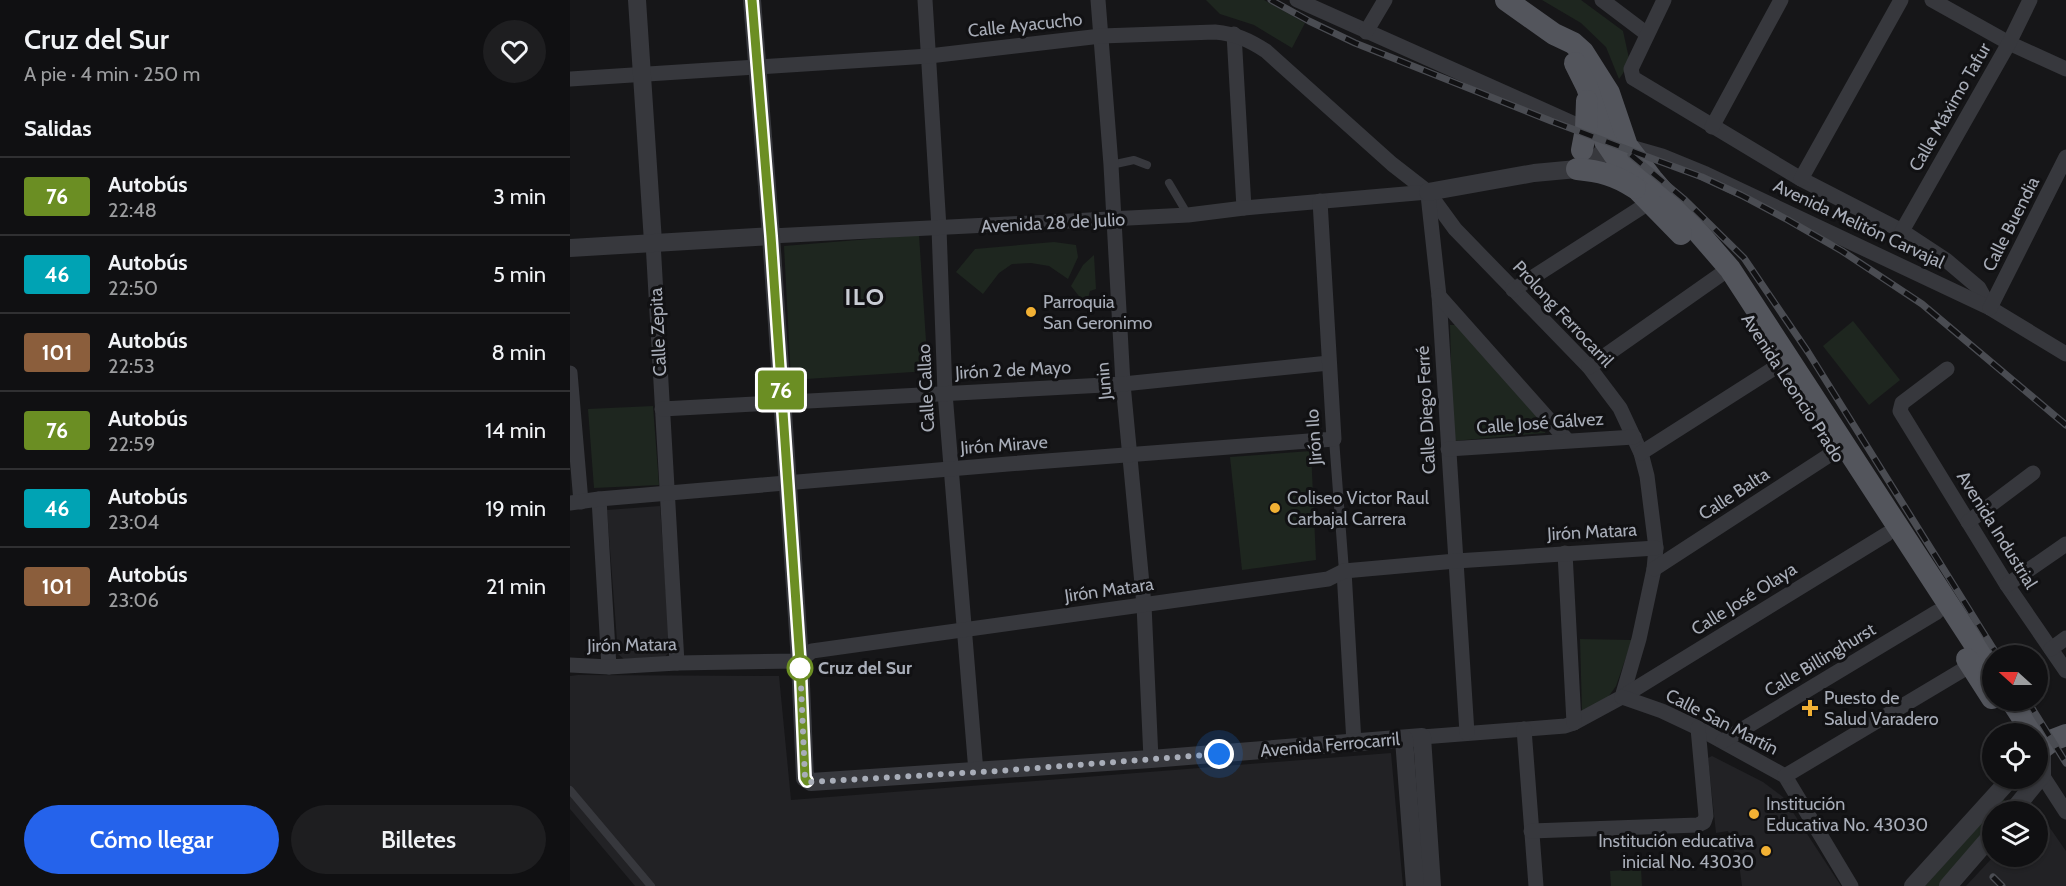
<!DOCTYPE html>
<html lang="es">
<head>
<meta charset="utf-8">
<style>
	body { margin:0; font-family:Cabin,sans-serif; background:#1e1e20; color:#f1f3f6; height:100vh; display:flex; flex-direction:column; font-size:22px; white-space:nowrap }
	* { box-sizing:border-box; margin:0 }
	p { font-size:20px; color:#9c9d9f }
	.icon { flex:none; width:33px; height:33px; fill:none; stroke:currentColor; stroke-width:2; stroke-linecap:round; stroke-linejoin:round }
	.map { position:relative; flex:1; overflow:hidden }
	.drawer { display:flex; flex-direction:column; background:#101012; width:570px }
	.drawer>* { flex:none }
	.badge { padding:0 12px; border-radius:4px; font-size:21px; line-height:39px }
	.needle { width:39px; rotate:291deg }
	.controls { position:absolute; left:1412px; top:645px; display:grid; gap:12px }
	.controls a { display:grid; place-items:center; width:66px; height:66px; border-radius:50%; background:#101012; box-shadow:0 2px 4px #0004,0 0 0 2px #303032; font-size:30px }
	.you { position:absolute; width:30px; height:30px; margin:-15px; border:4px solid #fff; border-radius:50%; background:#1a73e8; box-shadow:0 0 0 9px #1a73e833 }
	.map>.badge { position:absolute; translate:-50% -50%; box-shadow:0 0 0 3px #fff }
	h2 { padding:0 24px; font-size:22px; line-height:54px }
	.round { display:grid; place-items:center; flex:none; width:63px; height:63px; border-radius:32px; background:#1e1e20 }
	.headline { display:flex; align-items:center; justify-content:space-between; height:102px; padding:0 24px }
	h1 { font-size:28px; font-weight:600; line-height:45px }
	.primary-button { display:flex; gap:12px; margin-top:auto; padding:12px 24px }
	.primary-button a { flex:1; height:69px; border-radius:36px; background:#2563eb; color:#fff; font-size:24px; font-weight:600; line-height:69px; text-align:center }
	.primary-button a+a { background:#1e1e20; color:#f1f3f6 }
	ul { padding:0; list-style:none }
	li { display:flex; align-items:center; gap:18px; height:78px; padding:0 24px; border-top:2px solid #303032 }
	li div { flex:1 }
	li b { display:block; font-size:22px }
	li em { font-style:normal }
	li .badge { min-width:66px; font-weight:700; text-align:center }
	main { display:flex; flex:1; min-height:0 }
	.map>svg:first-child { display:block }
	.built { fill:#222225 }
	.green { fill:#1e261f }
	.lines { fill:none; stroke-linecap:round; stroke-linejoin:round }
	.service { stroke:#37383d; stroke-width:8 }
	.pedestrian { stroke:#37383d; stroke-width:10 }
	.minor { stroke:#37383d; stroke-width:15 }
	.tertiary { stroke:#37383d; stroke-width:18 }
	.primary { stroke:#53555c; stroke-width:22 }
	.rail-casing { stroke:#4a4c52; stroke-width:7 }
	.rail { stroke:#111113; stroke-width:4.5; stroke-dasharray:14; stroke-linecap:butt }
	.line-casing { stroke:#fff; stroke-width:14 }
	.line { stroke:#6b8e23; stroke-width:9 }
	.walk { stroke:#a8adb8; stroke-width:6; stroke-dasharray:0 10.8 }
	.poi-dot { fill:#f2b134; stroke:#111113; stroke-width:2 }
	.stop-dot { fill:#fff; stroke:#6b8e23; stroke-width:3 }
	.labels { text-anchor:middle; stroke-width:6; stroke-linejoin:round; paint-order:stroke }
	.street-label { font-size:18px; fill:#a8adb8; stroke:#111113 }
	.poi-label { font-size:18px; fill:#a8adb8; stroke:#111113; text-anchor:start }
	.stop-label { font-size:18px; font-weight:bold; fill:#a8adb8; stroke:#111113; text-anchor:start }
	.district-label { font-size:24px; font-weight:bold; letter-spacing:1.5px; fill:#c9ccd4; stroke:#111113 }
</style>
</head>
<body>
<main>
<section class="drawer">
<div class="headline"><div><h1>Cruz del Sur</h1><p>A pie · 4 min · 250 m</p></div><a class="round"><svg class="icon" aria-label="heart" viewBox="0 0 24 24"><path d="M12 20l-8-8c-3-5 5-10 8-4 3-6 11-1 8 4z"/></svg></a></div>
<h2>Salidas</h2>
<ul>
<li><span class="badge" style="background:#6b8e23;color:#fff">76</span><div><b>Autobús</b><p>22:48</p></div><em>3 min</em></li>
<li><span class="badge" style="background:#00a3b4;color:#fff">46</span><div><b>Autobús</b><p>22:50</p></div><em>5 min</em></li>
<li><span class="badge" style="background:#8b5e3c;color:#fff">101</span><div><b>Autobús</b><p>22:53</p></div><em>8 min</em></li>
<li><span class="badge" style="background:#6b8e23;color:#fff">76</span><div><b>Autobús</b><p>22:59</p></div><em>14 min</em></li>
<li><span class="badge" style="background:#00a3b4;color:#fff">46</span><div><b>Autobús</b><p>23:04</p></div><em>19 min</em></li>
<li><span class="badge" style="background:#8b5e3c;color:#fff">101</span><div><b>Autobús</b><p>23:06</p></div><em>21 min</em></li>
</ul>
<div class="primary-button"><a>Cómo llegar</a><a>Billetes</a></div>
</section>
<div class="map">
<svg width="1496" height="886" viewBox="0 0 1496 886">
	<rect width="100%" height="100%" fill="#161618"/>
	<g class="built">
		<polygon points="90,506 100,650 95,657 54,659 48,654 37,510"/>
		<polygon points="8,675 209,676 221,800 821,753 833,886 65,886 0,809 0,676"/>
		<polygon points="1142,756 1193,782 1213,797 1271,886 1172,886 1170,871 1158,831 1146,833 1138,758"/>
		<polygon points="1466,808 1496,851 1496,886 1396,886 1423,857 1467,856 1467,812 1463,811"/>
	</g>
	<g class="green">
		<polygon points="636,0 694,0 735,23 722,48 684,25 650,14"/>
		<polygon points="972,0 1011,0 1053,31 1060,63 1049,79 1036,47 1011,23"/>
		<polygon points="349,235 358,371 221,380 214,246"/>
		<polygon points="484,242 506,245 508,257 498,279 479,266 461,263 442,264 429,273 413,294 386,272 405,249"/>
		<polygon points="524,255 526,289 520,291 516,305 501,286 513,265"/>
		<polygon points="1283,321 1330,380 1299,405 1253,346"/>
		<polygon points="880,325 887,325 978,427 975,433 883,441"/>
		<polygon points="83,406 89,485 24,488 18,409"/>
		<polygon points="741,451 746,560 672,570 660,457"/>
		<polygon points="1010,639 1062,640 1046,686 1036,700 1012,711"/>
		<polygon points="1433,799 1439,804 1432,811 1422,812 1422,824 1369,886 1355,886"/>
		<polygon points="1071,869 1072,886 1041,886 1040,871"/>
	</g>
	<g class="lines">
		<g class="service">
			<polyline points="541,165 564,160 577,165"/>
			<polyline points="599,183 618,215"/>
			<polyline points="0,790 81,886"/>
		</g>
		<polyline class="pedestrian" points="764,439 774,571"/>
		<g class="minor">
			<polyline points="355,0 369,228 375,393 406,772"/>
			<polyline points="528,0 541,165 553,384 574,605 581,759"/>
			<polyline points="727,0 1016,129 1022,134"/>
			<polyline points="1032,0 1077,34"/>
			<polyline points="1094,0 1061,69 1063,78 1231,179 1332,231 1376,260 1409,288 1420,308"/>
			<polyline points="1362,0 1439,43 1496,69"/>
			<polyline points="796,32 815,0"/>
			<polyline points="664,34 674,208"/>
			<path d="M0,79L359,56L531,36L645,32C666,34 679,40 696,51L822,164L858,192L885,229L1019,367L1050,408L1071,453L1077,476L1086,548L1084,569L1069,639L1052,697L1004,723L995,726L852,737"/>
			<polyline points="1142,127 1211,0"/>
			<polyline points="1057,146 1092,156 1136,174 1420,308 1496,354"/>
			<polyline points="1231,179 1331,0"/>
			<polyline points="858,195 869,296 897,733"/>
			<polyline points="1332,231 1439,43 1460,0"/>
			<polyline points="201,236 618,215 674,208 858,192"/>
			<polyline points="83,242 107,663"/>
			<polyline points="943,290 1080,202"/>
			<polyline points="869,296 997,440"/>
			<polyline points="1420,308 1496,157"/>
			<polyline points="1019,367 1150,275"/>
			<polyline points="1377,369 1332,403 1330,411 1437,585 1496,671"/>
			<polyline points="0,373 11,502"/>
			<polyline points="92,409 553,384 759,363"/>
			<polyline points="878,449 1064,437"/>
			<polyline points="1071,453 1209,365"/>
			<polyline points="29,499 39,667"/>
			<polyline points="0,503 29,499 438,464 764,439 750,201"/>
			<polyline points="1398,522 1463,473"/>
			<polyline points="995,553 1004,723"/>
			<polyline points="1084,569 1264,452"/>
			<polyline points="774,571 784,743"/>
			<polyline points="1437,585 1496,544"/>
			<polyline points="1481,649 1496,638"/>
			<polyline points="0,665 39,667 107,663 230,661 242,651 758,579 774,571 886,561 1086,548"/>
			<polyline points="1052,697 1317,534"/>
			<polyline points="1052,697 1092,711 1128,728 1215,776 1281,886"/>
			<polyline points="954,729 966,886"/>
			<polyline points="1153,741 1367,612"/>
			<polyline points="1472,775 1496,812"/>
			<polyline points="1215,776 1401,665"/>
			<polyline points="961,831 1128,825 1134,822 1136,816 1128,728"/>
		</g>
		<g class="tertiary">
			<polyline points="67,0 83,242"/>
			<polyline points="182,0 201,236 230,661 235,778 241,782 581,759 852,737 862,886"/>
			<polyline points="858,192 964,173 1007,169 1027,159 1038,145"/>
			<polyline points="0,248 201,236"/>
			<polyline points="834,739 845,886"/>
			<polyline points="1442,812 1472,775 1472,748"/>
			<polyline points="1343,886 1441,778"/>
			<polyline points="1378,886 1422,835"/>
		</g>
		<g class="primary">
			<polyline points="936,0 984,34 1003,43 1013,52 1039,93 1057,146 1082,179 1160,269 1422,671"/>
			<polyline points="1005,63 1017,87 1035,141 1068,190 1111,234"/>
			<polyline points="1012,150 1016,129 1017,101"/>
			<path d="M1007,169C1029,171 1046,175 1065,188"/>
			<polyline points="1397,659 1422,698"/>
			<polyline points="1441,700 1463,734"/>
			<polyline points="1467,752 1483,740 1496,735"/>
		</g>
		<g class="rail-casing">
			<g id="rail">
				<polyline points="701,0 739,21 785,43 981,121 1132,177 1171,195 1218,220 1272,251 1352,304 1496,425"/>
				<polyline points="1061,155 1115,200 1174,258 1238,352 1428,656"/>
				<polyline points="1457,700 1496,763"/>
				<polyline points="1423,877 1432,886"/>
			</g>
		</g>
		<use href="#rail" class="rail"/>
	</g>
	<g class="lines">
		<g class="line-casing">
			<polyline id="line" points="182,0 201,236 230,662 235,778 237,781"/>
		</g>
		<use href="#line" class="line"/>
		<polyline class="walk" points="230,668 230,662 235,778 241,782 428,771 649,754"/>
	</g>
	<g class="poi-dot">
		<circle cx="461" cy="312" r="6"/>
		<circle cx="705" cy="508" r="6"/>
		<path d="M1237 699h6v6h6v6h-6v6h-6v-6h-6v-6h6z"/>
		<circle cx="1184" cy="814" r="6"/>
		<circle cx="1196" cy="851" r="6"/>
	</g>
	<circle class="stop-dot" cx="230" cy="668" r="12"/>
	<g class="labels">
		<g class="street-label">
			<text transform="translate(455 25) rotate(-6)" y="6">Calle Ayacucho</text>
			<text transform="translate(1380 107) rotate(-60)" y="6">Calle Máximo Tafur</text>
			<text transform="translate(483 223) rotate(-3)" y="6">Avenida 28 de Julio</text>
			<text transform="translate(1289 224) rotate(25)" y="6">Avenida Melitón Carvajal</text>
			<text transform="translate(1441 224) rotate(-63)" y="6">Calle Buendia</text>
			<text transform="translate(993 314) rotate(47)" y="6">Prolong Ferrocarril</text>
			<text transform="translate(88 332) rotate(-93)" y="6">Calle Zepita</text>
			<text transform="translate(443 370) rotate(-3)" y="6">Jirón 2 de Mayo</text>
			<text transform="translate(534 381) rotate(-95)" y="6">Junin</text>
			<text transform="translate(356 388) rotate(-93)" y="6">Calle Callao</text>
			<text transform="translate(1223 388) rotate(57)" y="6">Avenida Leoncio Prado</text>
			<text transform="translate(856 410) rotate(-93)" y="6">Calle Diego Ferré</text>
			<text transform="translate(970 423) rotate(-4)" y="6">Calle José Gálvez</text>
			<text transform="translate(744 437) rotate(-94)" y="6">Jirón Ilo</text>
			<text transform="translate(434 445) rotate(-4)" y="6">Jirón Mirave</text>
			<text transform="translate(1164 494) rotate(-33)" y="6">Calle Balta</text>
			<text transform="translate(1427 530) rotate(58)" y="6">Avenida Industrial</text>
			<text transform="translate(1022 532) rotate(-3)" y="6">Jirón Matara</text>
			<text transform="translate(539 590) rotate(-8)" y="6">Jirón Matara</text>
			<text transform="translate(1174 599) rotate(-32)" y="6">Calle José Olaya</text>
			<text transform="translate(62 645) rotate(-1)" y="6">Jirón Matara</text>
			<text transform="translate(1250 660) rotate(-31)" y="6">Calle Billinghurst</text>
			<text transform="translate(1152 722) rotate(27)" y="6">Calle San Martín</text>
			<text transform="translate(760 745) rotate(-5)" y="6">Avenida Ferrocarril</text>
		</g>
		<g class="poi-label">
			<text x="473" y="308">Parroquia<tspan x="473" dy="21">San Geronimo</tspan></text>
			<text x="717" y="504">Coliseo Victor Raul<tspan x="717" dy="21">Carbajal Carrera</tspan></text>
			<text x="1254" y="704">Puesto de<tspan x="1254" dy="21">Salud Varadero</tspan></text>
			<text x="1196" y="810">Institución<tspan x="1196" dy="21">Educativa No. 43030</tspan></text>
			<text x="1184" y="847" text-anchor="end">Institución educativa<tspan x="1184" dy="21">inicial No. 43030</tspan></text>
		</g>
		<g class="stop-label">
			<text x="248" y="674">Cruz del Sur</text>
		</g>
		<g class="district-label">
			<text x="295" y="305">ILO</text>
		</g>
	</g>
</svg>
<div class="controls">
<a><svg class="needle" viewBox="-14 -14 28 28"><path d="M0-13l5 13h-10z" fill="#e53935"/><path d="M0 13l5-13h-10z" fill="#9c9d9f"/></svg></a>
<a><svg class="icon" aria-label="locate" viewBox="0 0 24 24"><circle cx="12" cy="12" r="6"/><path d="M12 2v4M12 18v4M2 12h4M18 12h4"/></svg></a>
<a><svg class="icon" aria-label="layers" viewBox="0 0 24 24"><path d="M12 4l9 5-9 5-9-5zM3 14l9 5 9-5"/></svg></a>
</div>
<div class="you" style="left:649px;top:754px"></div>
<b class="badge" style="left:211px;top:390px;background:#6b8e23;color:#fff">76</b>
</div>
</main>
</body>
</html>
